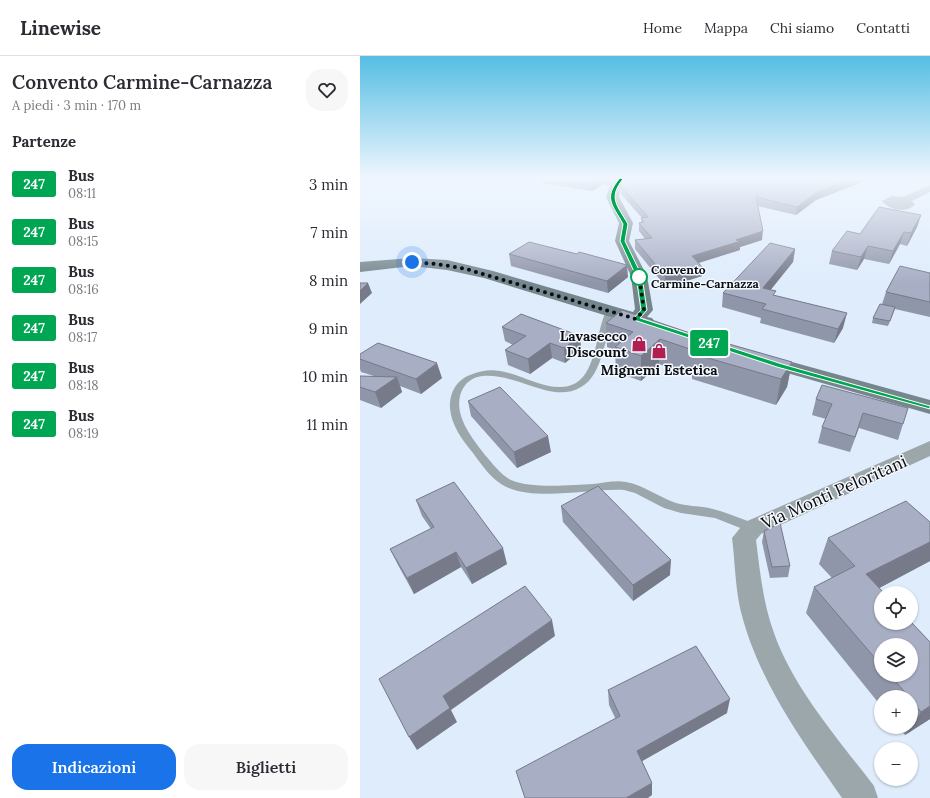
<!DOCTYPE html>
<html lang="it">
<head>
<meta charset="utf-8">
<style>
	body { margin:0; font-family:Lora,serif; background:#f7f7f7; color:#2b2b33; height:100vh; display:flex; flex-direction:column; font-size:15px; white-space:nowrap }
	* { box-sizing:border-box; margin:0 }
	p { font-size:13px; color:#7c7c81 }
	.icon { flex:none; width:22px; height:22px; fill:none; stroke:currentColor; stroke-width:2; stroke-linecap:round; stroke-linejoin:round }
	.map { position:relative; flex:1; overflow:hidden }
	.side { display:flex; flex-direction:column; background:#fff; width:360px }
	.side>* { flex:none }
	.badge { padding:0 8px; border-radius:3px; font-size:14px; line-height:26px }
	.tools { position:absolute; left:514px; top:530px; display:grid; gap:8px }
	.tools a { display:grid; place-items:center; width:44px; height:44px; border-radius:50%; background:#fff; box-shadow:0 1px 3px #0004; font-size:20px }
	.you { position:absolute; width:20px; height:20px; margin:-10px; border:3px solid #fff; border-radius:50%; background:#1a73e8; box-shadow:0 0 0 6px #1a73e833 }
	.map>.badge { position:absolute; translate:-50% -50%; box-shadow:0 0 0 2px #fff }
	h2 { padding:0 12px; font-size:15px; line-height:36px }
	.round { display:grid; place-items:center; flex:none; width:42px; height:42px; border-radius:16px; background:#f7f7f7 }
	.headline { display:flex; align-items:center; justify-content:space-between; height:68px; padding:0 12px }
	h1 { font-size:19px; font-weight:600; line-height:30px }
	.primary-button { display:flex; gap:8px; margin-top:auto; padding:8px 12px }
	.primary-button a { flex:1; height:46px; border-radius:16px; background:#1a73e8; color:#fff; font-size:16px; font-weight:600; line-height:46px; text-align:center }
	.primary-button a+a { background:#f7f7f7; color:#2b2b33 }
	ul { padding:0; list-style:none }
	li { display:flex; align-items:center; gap:12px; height:48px; padding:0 12px }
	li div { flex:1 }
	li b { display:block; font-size:15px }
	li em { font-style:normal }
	li .badge { min-width:44px; font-weight:700; text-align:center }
	header { display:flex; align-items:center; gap:24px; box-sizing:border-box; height:56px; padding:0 20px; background:#fff; border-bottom:1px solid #e1e1e2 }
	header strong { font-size:19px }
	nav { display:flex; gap:22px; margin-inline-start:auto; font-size:14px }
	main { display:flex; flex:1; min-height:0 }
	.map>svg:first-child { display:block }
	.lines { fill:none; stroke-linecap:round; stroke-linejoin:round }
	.service { fill:#9ca7ac; fill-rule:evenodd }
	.minor { fill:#9ca7ac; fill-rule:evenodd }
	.secondary { fill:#76868d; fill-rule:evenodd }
	.wall { fill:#9096a9; fill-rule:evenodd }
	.shaded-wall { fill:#767a89 }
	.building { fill:#a8aec4; stroke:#767a89 }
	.line { fill:#00a651; stroke:#fff }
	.walk { stroke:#080e14; stroke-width:4; stroke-dasharray:0 7.2 }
	.stop-dot { fill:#fff; stroke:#00a651; stroke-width:2 }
	.labels { text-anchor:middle; stroke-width:3; stroke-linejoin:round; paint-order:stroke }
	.far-stop-label { font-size:12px; font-weight:bold; fill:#080e14; stroke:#f5f8fc; text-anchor:start }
	.poi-label { font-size:14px; font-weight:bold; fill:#080e14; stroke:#f5f8fc; text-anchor:end }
	.near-street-label { font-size:17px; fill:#080e14; stroke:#f5f8fc }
</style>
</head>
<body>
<header>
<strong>Linewise</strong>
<nav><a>Home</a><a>Mappa</a><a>Chi siamo</a><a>Contatti</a></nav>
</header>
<main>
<section class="side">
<div class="headline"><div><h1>Convento Carmine-Carnazza</h1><p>A piedi · 3 min · 170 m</p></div><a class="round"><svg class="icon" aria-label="heart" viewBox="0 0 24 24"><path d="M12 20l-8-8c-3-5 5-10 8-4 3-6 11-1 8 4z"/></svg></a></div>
<h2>Partenze</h2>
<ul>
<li><span class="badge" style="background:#00a651;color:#fff">247</span><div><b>Bus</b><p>08:11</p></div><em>3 min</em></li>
<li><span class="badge" style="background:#00a651;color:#fff">247</span><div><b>Bus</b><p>08:15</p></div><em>7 min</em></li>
<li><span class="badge" style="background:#00a651;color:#fff">247</span><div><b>Bus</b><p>08:16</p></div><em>8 min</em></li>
<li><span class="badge" style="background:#00a651;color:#fff">247</span><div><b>Bus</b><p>08:17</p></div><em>9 min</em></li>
<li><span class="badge" style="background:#00a651;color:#fff">247</span><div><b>Bus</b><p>08:18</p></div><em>10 min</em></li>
<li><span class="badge" style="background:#00a651;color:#fff">247</span><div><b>Bus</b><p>08:19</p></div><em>11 min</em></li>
</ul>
<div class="primary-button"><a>Indicazioni</a><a>Biglietti</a></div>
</section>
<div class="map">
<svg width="570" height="742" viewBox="0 0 570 742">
	<rect width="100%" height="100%" fill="#deecfc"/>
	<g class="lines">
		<path class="service" d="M247,253H250L254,255C246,276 243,320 221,331C213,336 204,337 195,336C170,334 112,298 100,340C95,362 113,383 125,399C133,408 141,419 151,424C170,433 212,429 233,428C244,427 255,424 266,426C284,429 298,441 316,447C326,450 338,450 349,452C365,456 381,462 397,469L399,472L397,475L393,477L355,462L321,457L304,452L275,437L264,434C231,432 171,447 141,428C130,421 121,408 113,397C103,385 91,369 90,352C89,338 96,324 110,319C120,315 130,313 140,315C163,318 193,340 216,327C237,314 236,274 247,253Z"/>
		<g class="minor">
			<path d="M570,129V136L552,145L555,148C547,158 529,154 522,145L532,140L543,141Z"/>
			<path d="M570,385V400L401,478L396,484C400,516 403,547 414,577C433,632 479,684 514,730L518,742H482C441,683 397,623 380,552C375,529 375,505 372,482L385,466Z"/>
		</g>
		<g class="secondary">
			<polygon points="255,123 267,123 261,131 259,141 273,167 269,185 287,220 293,254 287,261 292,262 295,266 292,270 286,271 280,270 124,222 87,214 52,210 0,216 0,206 52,202 87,204 133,215 273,256 275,253 271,220 255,185 259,167 246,141 250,130"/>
			<polygon points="403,298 570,344 570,358 396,308 393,304 396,300"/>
		</g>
	</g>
	<g class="wall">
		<polygon points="181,123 254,123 248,130 244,128 232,135 182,127"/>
		<polygon points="505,125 456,144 436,159 398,150 402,184 380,191 380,194 339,207 342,211 342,220 323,226 305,230 275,193 275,184 285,183 279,175 279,167 281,166 282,162 261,138 261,130"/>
		<polygon points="561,159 557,171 547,190 540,188 529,208 504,203 497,214 469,208 472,195 500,178"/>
		<polygon points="435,193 433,206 410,234 415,240 483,272 474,287 400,267 401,262 362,251 363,237"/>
		<polygon points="149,198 217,198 268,221 248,237 151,210"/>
		<polygon points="570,217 570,261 535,253 528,270 512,267 513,262 522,248 526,236"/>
		<polygon points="246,267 327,276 432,306 427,331 416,349 332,323 332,320 299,308 281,325 256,316 255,294 247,291"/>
		<polygon points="142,271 220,280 221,294 205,307 192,302 170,318 148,309 145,294 153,289 145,285"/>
		<polygon points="0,298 82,322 61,338 40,330 42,336 21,352 0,344 0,320 14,320 1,316 0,313"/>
		<polygon points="456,343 543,368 538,384 499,372 490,396 458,387 462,371 466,363 452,359"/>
		<polygon points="108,345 191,396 157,412 111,360"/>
		<polygon points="56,444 147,508 112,528 101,511 54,538 38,509 30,493 71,473 62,460"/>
		<polygon points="201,450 310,519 273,545 203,466"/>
		<path d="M570,466V505L519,532L570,586V663L545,679L538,671H551V641H521V650L446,557L454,531L472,522L459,508L468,482ZM521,589L551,619H521Z"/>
		<polygon points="404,475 430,510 428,521 410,522 402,486"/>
		<polygon points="248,634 367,657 282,705 292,727 292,739 249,649"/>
	</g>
	<g class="shaded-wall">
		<polygon points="238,123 244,123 244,128 232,135 232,127"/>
		<polygon points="248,123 254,123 248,130"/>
		<polygon points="490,123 516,123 505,125 456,144 436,159 437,151 457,136"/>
		<polygon points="561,159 557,171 547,190 551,177"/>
		<polygon points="403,175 402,184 380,191 380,194 331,209 332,200 376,184"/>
		<polygon points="544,176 540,188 529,208 533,195"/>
		<polygon points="508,190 504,203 497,214 501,201"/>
		<polygon points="435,193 433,206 401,246 403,232"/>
		<polygon points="267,209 268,221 248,237 247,225"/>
		<polygon points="342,211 342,220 323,226 305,230 305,220"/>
		<polygon points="8,227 12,237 0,248 0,235"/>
		<polygon points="487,257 483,272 474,287 478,273"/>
		<polygon points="220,280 221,294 205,307 204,292"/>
		<polygon points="300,283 299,308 281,325 281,300"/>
		<polygon points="190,287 192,302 170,318 168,303"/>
		<polygon points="432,306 427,331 416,349 421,323"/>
		<polygon points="77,307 82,322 61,338 56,323"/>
		<polygon points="37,321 42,336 21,352 15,336"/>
		<polygon points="188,380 191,396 157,412 154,396"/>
		<polygon points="570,486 570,505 495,545 506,518"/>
		<polygon points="143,492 147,508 112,528 106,512"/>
		<polygon points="96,496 101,511 54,538 47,522"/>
		<polygon points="311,504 310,519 273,545 273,529"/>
		<polygon points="192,564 195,580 91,654 97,666 57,694 49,681 83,640"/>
		<polygon points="370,643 367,657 277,708 277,695"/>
		<polygon points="570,650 570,663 545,679 561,656"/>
		<polygon points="292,727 292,739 288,742 266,742"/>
	</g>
	<g class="building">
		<polygon points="206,123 238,123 232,127"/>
		<polygon points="264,123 490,123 457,136 437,151 396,141 403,175 376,184 381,185 332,200 342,211 324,217 305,220 275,184 292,182 279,167 284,166 281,162 288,161 261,130"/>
		<polygon points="519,151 561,159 551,177 544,176 533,195 508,190 501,201 472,195 487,175 500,178"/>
		<polygon points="169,186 217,198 219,196 267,209 247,225 149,198"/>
		<polygon points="410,187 435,193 403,232 416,235 413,239 487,257 478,273 402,253 406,248 363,237"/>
		<polygon points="540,210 570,217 570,246 526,236"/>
		<polygon points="0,227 8,227 0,235"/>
		<polygon points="520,248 535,251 530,265 513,262"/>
		<polygon points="262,254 327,276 432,306 421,323 334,298 336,295 300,283 281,300 255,291 273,276 246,267"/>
		<polygon points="161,258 220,280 204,292 190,287 168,303 145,294 166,280 142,271"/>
		<polygon points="18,287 77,307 56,323 0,303 0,298"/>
		<polygon points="0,320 37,321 15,336 0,331"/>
		<polygon points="462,329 548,352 543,368 503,357 495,381 462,371 472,348 456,343"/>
		<polygon points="140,331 188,380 154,396 108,345"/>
		<polygon points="94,426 143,492 106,512 96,496 47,522 30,493 74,471 56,444"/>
		<polygon points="238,430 311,504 273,529 201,450"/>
		<polygon points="546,445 570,466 570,486 506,518 524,537 521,537 521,567 551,567 551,566 570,586 570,650 561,656 551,644 551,641 549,641 530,619 551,619 551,589 521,589 521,609 454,531 495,510 468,482"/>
		<polygon points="420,467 430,510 412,511 404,475"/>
		<polygon points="165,530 192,564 83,640 90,652 49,681 19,623"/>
		<polygon points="336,590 370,643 277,695 292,727 266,742 165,742 156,715 260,660 248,634"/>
	</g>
	<linearGradient id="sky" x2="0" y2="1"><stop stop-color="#55bee3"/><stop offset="0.54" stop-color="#f0f6fe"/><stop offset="1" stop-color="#f0f6fe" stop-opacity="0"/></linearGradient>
	<rect width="570" height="227" fill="url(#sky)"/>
	<path class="line" d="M260,122L263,123C248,142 257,149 268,168L265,185L282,220L287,254L280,262L422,308L570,350V353L417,311L274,264V262L281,254L276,220L260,185L263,168C252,148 243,142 260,122Z"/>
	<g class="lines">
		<polyline class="walk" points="52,206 77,208 106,213 276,263 284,254 279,220 279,221"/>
	</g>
	<defs>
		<g id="shop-bare" transform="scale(1.2)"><path d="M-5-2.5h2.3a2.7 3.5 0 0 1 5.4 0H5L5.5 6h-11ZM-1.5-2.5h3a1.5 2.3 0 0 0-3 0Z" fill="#af1f51" stroke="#f5f8fc" stroke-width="2.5" paint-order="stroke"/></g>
	</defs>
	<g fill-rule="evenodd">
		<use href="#shop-bare" x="279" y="288"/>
		<use href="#shop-bare" x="299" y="295"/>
	</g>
	<circle class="stop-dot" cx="279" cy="221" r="8"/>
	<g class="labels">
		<g class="far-stop-label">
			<text x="291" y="218">Convento<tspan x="291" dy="14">Carmine-Carnazza</tspan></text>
		</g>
		<g class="poi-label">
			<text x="267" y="285">Lavasecco<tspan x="267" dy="16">Discount</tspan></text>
			<text x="299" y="319" text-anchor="middle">Mignemi Estetica</text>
		</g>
		<g class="near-street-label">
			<text transform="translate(474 436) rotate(-24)" y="6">Via Monti Peloritani</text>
		</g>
	</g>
</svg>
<div class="tools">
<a><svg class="icon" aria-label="locate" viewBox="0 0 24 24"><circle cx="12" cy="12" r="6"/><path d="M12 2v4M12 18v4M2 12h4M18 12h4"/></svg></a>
<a><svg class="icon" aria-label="layers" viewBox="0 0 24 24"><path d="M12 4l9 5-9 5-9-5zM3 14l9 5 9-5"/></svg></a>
<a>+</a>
<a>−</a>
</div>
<div class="you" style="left:52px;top:206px"></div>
<b class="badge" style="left:349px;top:287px;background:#00a651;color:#fff">247</b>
</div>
</main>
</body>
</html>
